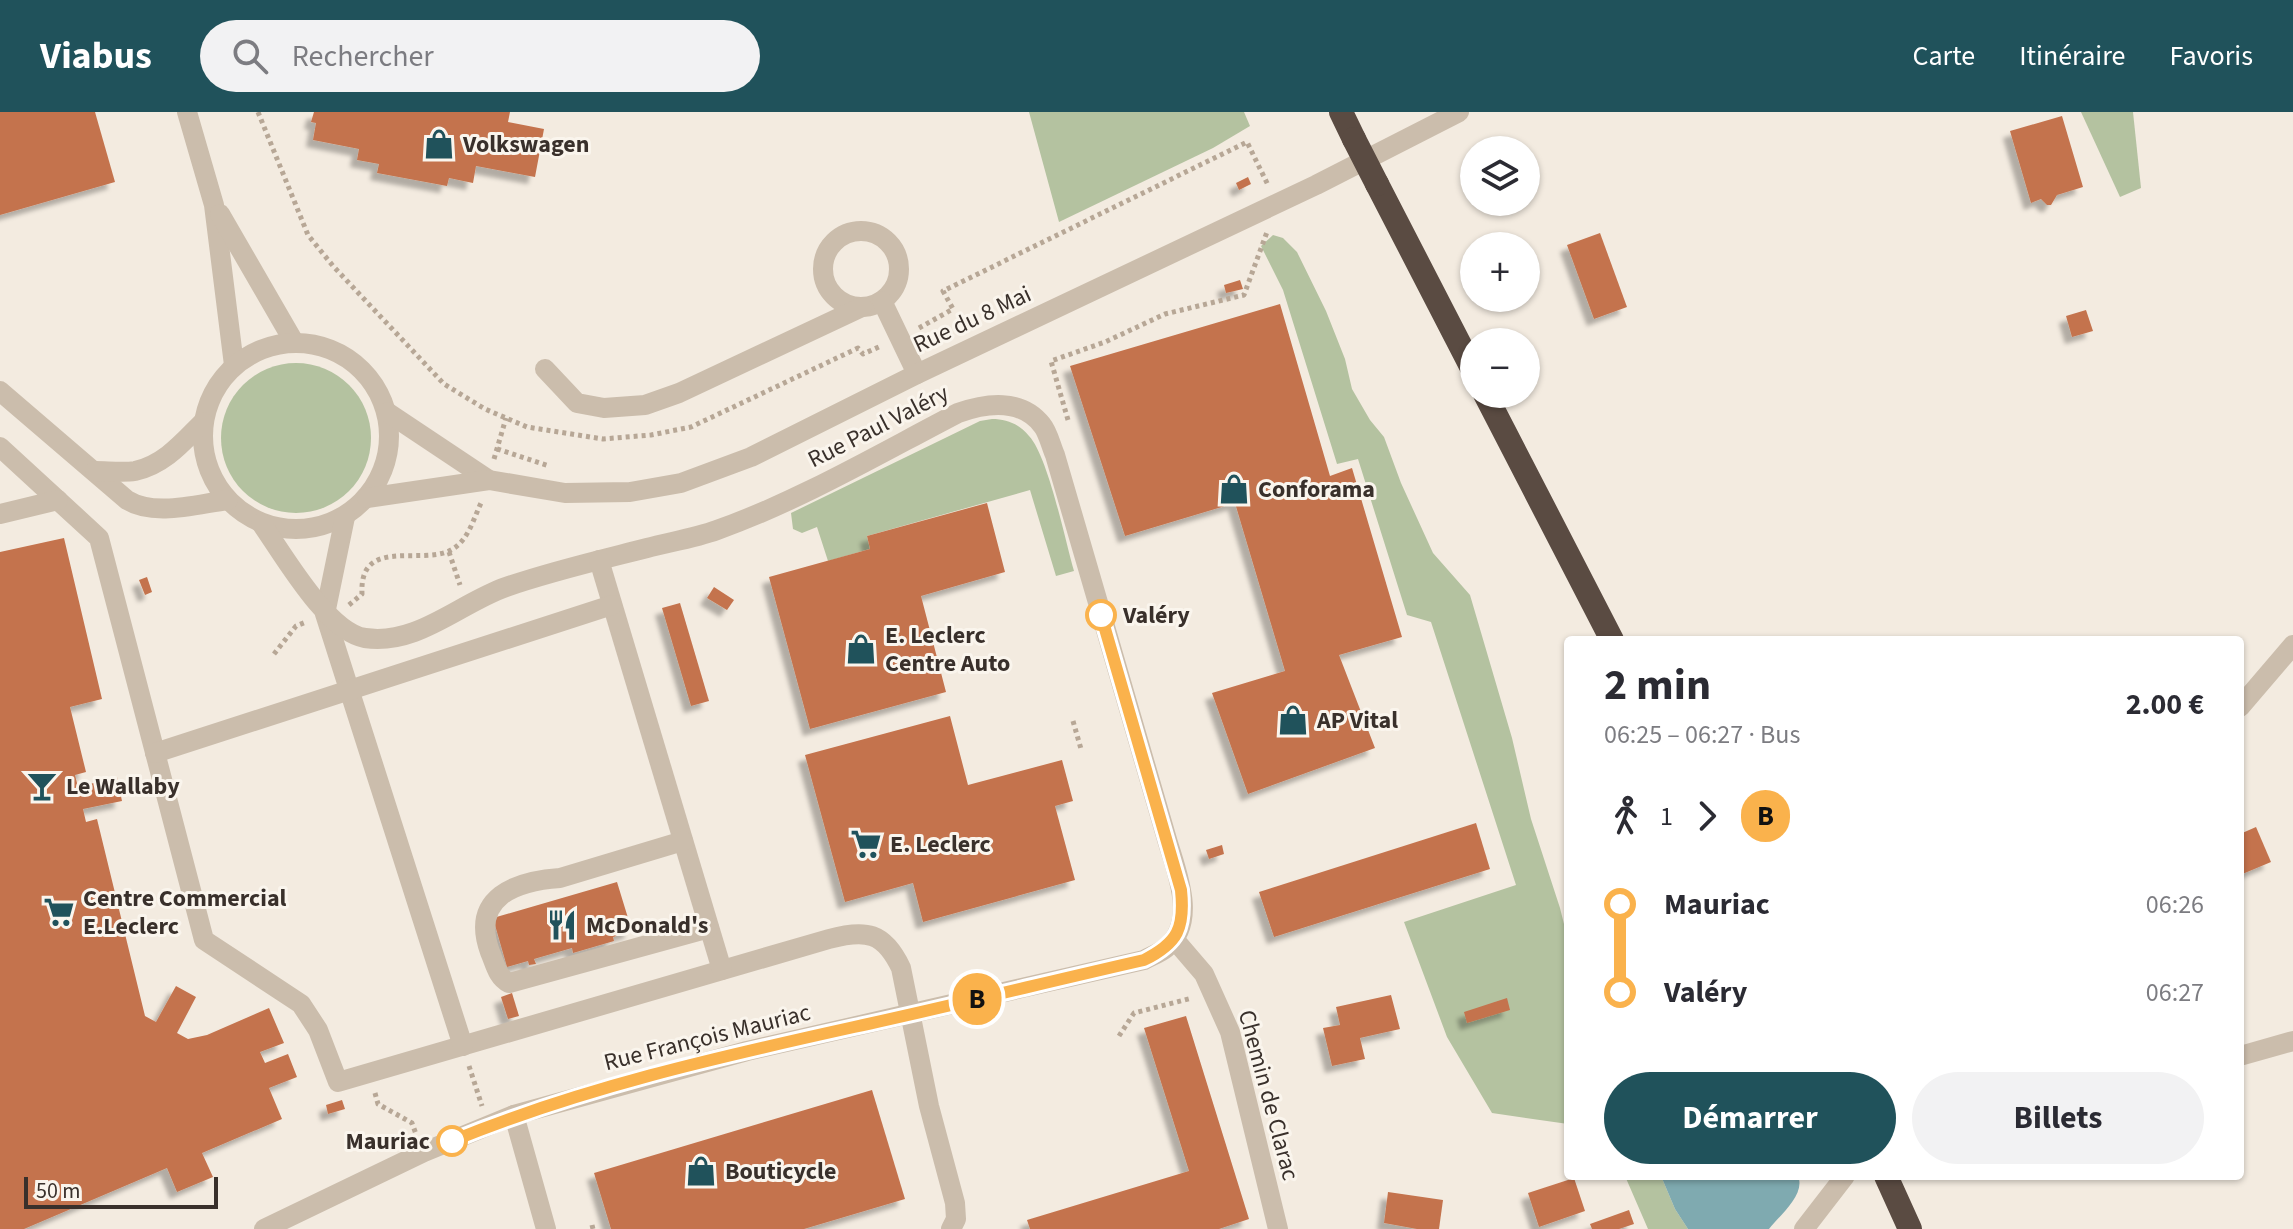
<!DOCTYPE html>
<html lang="fr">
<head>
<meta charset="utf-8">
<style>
	body { margin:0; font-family:"Source Sans 3",sans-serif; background:#f2f2f3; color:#2b2b33; height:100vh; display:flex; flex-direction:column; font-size:30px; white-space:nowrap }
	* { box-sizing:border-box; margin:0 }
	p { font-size:26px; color:#7c7c81 }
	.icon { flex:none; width:44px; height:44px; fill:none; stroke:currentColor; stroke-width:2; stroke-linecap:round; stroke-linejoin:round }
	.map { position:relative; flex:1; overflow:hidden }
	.details { position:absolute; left:1564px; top:524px; width:680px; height:544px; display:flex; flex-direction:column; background:#fff; border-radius:8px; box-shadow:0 2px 6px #0004 }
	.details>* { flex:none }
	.badge { padding:0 16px; border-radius:26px; font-size:28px; line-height:52px }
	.fabs { position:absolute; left:1460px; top:24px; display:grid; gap:16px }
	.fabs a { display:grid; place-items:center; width:80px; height:80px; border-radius:50%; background:#fff; box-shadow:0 2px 6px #0004; font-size:40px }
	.scale { position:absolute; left:24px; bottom:20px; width:194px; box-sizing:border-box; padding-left:8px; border:4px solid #39302b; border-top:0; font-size:22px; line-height:28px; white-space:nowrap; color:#39302b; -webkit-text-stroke:6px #faf5ed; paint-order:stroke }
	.map>.badge { position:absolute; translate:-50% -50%; box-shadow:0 0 0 4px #fff }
	.legs { display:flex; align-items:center; gap:12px; height:88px; padding:0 40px; font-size:26px }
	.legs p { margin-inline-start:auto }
	.head { display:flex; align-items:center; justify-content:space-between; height:136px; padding:0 40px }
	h1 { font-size:44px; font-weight:700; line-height:60px }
	.action { display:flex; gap:16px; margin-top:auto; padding:16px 40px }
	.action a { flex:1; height:92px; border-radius:48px; background:#20525b; color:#fff; font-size:32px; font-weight:700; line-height:92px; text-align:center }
	.action a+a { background:#f2f2f3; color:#2b2b33 }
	ul { padding:0 40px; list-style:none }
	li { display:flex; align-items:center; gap:28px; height:88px; font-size:30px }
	li i { display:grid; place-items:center; width:12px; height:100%; margin:0 10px; background:currentColor }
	li i::after { content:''; width:20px; height:20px; margin:-10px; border:6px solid; border-radius:50%; background:#fff }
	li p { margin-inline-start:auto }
	li:first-child i { background:linear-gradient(#0000 50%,currentColor 0) }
	li:last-child i { background:linear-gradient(currentColor 50%,#0000 0) }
	header { display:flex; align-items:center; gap:48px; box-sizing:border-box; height:112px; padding:0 40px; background:#20525b; color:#fff }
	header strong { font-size:38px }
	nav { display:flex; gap:44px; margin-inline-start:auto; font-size:28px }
	.search { width:560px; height:72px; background:#f2f2f3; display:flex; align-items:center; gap:20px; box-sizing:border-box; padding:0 28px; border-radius:44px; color:#7c7c81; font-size:30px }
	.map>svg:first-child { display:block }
	.green { fill:#b4c2a0 }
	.water { fill:#7faab0 }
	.building { fill:#c4734d; filter:url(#shadow) }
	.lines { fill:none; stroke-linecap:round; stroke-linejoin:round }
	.path { stroke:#b7a796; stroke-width:5; stroke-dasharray:4 4; stroke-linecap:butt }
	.minor { stroke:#cbbdac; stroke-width:20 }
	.highway { stroke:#5a4b42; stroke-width:24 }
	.highway-bridge { stroke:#5a4b42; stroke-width:24 }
	.line-1-casing { stroke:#fff; stroke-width:18 }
	.line-1 { stroke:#fab24c; stroke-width:12 }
	.stop-1-dot { fill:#fff; stroke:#fab24c; stroke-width:4 }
	.labels { text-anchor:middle; stroke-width:6; stroke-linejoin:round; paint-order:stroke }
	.poi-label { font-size:24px; font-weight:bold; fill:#39302b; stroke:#faf5ed; text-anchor:start }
	.street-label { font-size:24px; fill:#39302b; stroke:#faf5ed }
	.stop-label { font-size:24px; font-weight:bold; fill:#39302b; stroke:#faf5ed; text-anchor:start }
</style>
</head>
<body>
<header>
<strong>Viabus</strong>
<div class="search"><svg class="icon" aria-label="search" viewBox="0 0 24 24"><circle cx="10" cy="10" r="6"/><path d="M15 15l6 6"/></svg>Rechercher</div>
<nav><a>Carte</a><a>Itinéraire</a><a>Favoris</a></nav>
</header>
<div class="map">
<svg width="2293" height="1117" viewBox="0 0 2293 1117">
	<defs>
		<filter id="shadow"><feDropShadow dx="-7" dy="7" stdDeviation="2" flood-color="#0004"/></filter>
	</defs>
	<rect width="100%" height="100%" fill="#f3ebe0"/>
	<g class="green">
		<polygon points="1029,0 1244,0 1250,14 1213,36 1059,110"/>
		<polygon points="2081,0 2133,0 2141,76 2120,85"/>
		<polygon points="1273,123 1283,126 1297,140 1326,199 1345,247 1352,277 1370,308 1384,325 1401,371 1433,441 1470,483 1512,626 1531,707 1560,796 1568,828 1568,1012 1492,1001 1447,925 1404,810 1516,773 1431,510 1407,503 1358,347 1337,352 1283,178 1261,134"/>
		<circle cx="296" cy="326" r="75"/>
		<path d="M992,307C1007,307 1019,312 1029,324C1048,344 1065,428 1074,459L1056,464L1030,378L867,424L870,437L828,449L817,415L802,421L793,417L791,401L980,309Z"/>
		<polygon points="1625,1064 1661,1064 1675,1097 1688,1117 1648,1117"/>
	</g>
	<path class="water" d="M1661,1064H1798C1806,1082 1780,1103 1769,1117H1688L1675,1097Z"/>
	<g class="building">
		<polygon points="0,0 95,0 115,70 0,103"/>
		<polygon points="314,0 510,0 508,10 544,17 535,65 476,54 473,71 449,66 447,74 377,61 379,52 357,48 359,37 313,28 316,11 311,10"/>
		<polygon points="2062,4 2083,75 2057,83 2051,93 2047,93 2041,87 2031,91 2010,19"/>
		<polygon points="1248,65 1251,72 1239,78 1236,71"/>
		<polygon points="1600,121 1627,195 1594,207 1567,133"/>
		<polygon points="1240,168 1243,177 1226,181 1224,173"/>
		<polygon points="1280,192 1330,364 1352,356 1402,525 1339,543 1375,636 1248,682 1212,581 1285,559 1235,391 1125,424 1070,254"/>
		<polygon points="2086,198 2093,219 2072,225 2066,204"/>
		<polygon points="987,391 1005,460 921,484 946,580 810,617 769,465 870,437 867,424"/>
		<polygon points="64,426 102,587 70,595 86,660 75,663 78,675 117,665 122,689 83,697 86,710 97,707 145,904 156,910 176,874 196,885 177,921 188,927 207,923 269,896 284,931 260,940 265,951 288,942 297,965 269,976 282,1007 202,1041 213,1065 177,1080 167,1056 24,1117 0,1117 0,440"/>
		<polygon points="147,465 152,480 145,483 139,468"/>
		<polygon points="714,475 734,488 727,498 707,486"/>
		<polygon points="680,491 709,589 691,594 662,496"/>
		<polygon points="950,604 968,673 1062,648 1073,689 1055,694 1075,768 923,810 913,771 845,790 805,643"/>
		<polygon points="1476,711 1490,757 1274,825 1259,780"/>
		<polygon points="2256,715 2271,750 2240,763 2240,722"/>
		<polygon points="1222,733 1224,742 1209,747 1206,738"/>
		<polygon points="617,770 632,819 613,825 614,829 573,841 572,836 534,847 536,852 529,853 528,849 507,855 493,806"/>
		<polygon points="512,881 519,904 508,907 501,885"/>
		<polygon points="1391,883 1400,917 1360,926 1365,947 1332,954 1323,916 1340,913 1336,895"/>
		<polygon points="1507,886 1510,898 1467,911 1464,900"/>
		<polygon points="1186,904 1249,1107 1219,1117 1030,1117 1027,1108 1189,1059 1144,916"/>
		<polygon points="872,978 905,1087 804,1117 611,1117 594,1061"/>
		<polygon points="342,988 345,997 328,1002 326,993"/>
		<polygon points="1574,1066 1585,1099 1539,1115 1528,1081"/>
		<polygon points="1388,1080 1443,1088 1439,1117 1417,1117 1384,1111"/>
		<polygon points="1629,1098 1634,1112 1619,1117 1592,1117 1590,1112"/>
	</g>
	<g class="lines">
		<g class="path">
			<polyline points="258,0 308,123 333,154 444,272 485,297 527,315 603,327 651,323 691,315 858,236 863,242 881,234"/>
			<polyline points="919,216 953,197 943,179 1247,30 1268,73"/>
			<polyline points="1068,308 1051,249 1105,230 1165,202 1244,183 1267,120"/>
			<polyline points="497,337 549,354"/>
			<polyline points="494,347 506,306"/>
			<polyline points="449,440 460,473"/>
			<path d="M349,493L362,482C359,424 421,454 451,438C468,429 473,408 481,391"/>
			<polyline points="274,542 296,514 306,510"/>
			<polyline points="1073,609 1081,637"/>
			<polyline points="1119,924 1134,901 1192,886"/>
			<polyline points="469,954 482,994"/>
			<polyline points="375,981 378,992 412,1011 416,1022"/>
			<polyline points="592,1113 593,1117"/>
		</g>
		<g class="minor">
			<polyline points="187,0 214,93 234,253"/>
			<polyline points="220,102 294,230"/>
			<circle cx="861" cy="157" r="38"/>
			<polyline points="882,189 917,262"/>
			<circle cx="296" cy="324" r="93"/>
			<polyline points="545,257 577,291 604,296 645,293 679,281 862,195"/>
			<path d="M0,279L127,388C155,405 197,392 228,388"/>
			<polyline points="387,300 489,368"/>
			<path d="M0,335L99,426L204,828L301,892L318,918L338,970L829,827C866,817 884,820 901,856L929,994L955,1091L956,1107L951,1117"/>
			<path d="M95,359C108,359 123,361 135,359C164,353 183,330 203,310"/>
			<polyline points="367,386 489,368 565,381 630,380 681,371 751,345 917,262 1316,73 1459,0"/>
			<polyline points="0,402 58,388"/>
			<polyline points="345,405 325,502 463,934"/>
			<path d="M261,411C283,442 327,520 365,526C417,534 460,491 506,475C552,459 600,448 647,436C670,430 695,426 717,418C801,388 879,342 958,301C986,291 1021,286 1042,313C1048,320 1051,334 1055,343L1166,724C1175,757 1199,808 1166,836C1160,841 1151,844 1144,848L747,939L514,1003L424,1040L264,1117"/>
			<polyline points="599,448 722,858"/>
			<polyline points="2240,595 2293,533"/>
			<polyline points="155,641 612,493"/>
			<path d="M683,729L560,766C516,769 470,785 490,840C495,851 497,865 509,871L709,816"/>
			<polyline points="1174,827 1204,862 1230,920 1278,1117"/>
			<polyline points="2240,944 2293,929"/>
			<polyline points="514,1003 546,1117"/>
			<polyline points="1804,1117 1845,1064"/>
		</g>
		<g class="highway">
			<polyline points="1341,0 1354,27"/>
			<polyline points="1377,72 1474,260"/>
			<polyline points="1485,282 1612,528"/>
			<polyline points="1886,1064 1910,1117"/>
		</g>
		<polyline class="highway-bridge" points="1354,27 1377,72"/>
	</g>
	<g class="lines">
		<g class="line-1-casing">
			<path id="line-1" d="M452,1029C581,976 718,945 854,915C951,894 1047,870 1144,848C1178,831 1185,816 1181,778L1101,503"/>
		</g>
		<use href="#line-1" class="line-1"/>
	</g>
	<defs>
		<g id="shop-bare" transform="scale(2.4)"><path d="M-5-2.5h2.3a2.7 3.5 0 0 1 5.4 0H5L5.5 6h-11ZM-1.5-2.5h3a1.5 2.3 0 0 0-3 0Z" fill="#20525b" stroke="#faf5ed" stroke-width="2.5" paint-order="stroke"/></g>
		<g id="bar-bare" transform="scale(2.4)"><path d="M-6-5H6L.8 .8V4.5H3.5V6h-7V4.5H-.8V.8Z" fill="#20525b" stroke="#faf5ed" stroke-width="2.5" paint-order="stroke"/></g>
		<g id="supermarket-bare" transform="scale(2.4)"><path d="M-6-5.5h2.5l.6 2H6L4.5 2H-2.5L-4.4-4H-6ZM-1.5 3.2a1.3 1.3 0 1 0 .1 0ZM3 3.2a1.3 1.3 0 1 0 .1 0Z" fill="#20525b" stroke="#faf5ed" stroke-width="2.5" paint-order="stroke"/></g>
		<g id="restaurant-bare" transform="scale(2.4)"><path d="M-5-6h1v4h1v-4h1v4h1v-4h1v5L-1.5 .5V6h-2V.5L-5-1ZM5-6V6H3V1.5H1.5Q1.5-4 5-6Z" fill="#20525b" stroke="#faf5ed" stroke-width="2.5" paint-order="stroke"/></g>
	</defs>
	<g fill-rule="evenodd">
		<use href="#shop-bare" x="439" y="32"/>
		<use href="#shop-bare" x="1234" y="377"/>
		<use href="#shop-bare" x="861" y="537"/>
		<use href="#shop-bare" x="1293" y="608"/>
		<use href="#bar-bare" x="42" y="674"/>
		<use href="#supermarket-bare" x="866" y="732"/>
		<use href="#supermarket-bare" x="59" y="800"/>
		<use href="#restaurant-bare" x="562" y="813"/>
		<use href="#shop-bare" x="701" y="1059"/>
	</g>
	<g class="stop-1-dot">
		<circle cx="1101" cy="503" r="14"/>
		<circle cx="452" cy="1029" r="14"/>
	</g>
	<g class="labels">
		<g class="poi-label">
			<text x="463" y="40">Volkswagen</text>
			<text x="1258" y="385">Conforama</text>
			<text x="885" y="531">E. Leclerc<tspan x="885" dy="28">Centre Auto</tspan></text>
			<text x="1317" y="616">AP Vital</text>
			<text x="66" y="682">Le Wallaby</text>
			<text x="890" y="740">E. Leclerc</text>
			<text x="83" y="794">Centre Commercial<tspan x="83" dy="28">E.Leclerc</tspan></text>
			<text x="586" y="821">McDonald's</text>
			<text x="725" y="1067">Bouticycle</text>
		</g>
		<g class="street-label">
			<text transform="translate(972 207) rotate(-25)" y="8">Rue du 8 Mai</text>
			<text transform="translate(878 314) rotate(-27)" y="8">Rue Paul Valéry</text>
			<text transform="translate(707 925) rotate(-14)" y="8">Rue François Mauriac</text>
			<text transform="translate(1269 983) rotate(75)" y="8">Chemin de Clarac</text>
		</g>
		<g class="stop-label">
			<text x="1123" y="511">Valéry</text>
			<text x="430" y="1037" text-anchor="end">Mauriac</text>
		</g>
	</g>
</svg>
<div class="fabs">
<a><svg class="icon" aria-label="layers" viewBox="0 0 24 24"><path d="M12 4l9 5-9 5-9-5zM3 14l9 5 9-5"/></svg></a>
<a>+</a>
<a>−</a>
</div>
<div class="scale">50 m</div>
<b class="badge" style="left:977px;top:887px;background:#fab24c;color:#111">B</b>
<section class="details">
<div class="head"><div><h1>2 min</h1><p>06:25 – 06:27 · Bus</p></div><b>2.00 €</b></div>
<div class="legs"><svg class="icon" aria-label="walk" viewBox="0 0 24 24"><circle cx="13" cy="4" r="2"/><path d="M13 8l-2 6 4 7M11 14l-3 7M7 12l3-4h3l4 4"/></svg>1<svg class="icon" aria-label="forward" viewBox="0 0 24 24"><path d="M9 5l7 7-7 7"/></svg><b class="badge" style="background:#fab24c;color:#111">B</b></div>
<ul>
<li><i style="color:#fab24c"></i><b>Mauriac</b><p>06:26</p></li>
<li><i style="color:#fab24c"></i><b>Valéry</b><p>06:27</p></li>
</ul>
<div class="action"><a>Démarrer</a><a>Billets</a></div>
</section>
</div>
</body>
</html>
